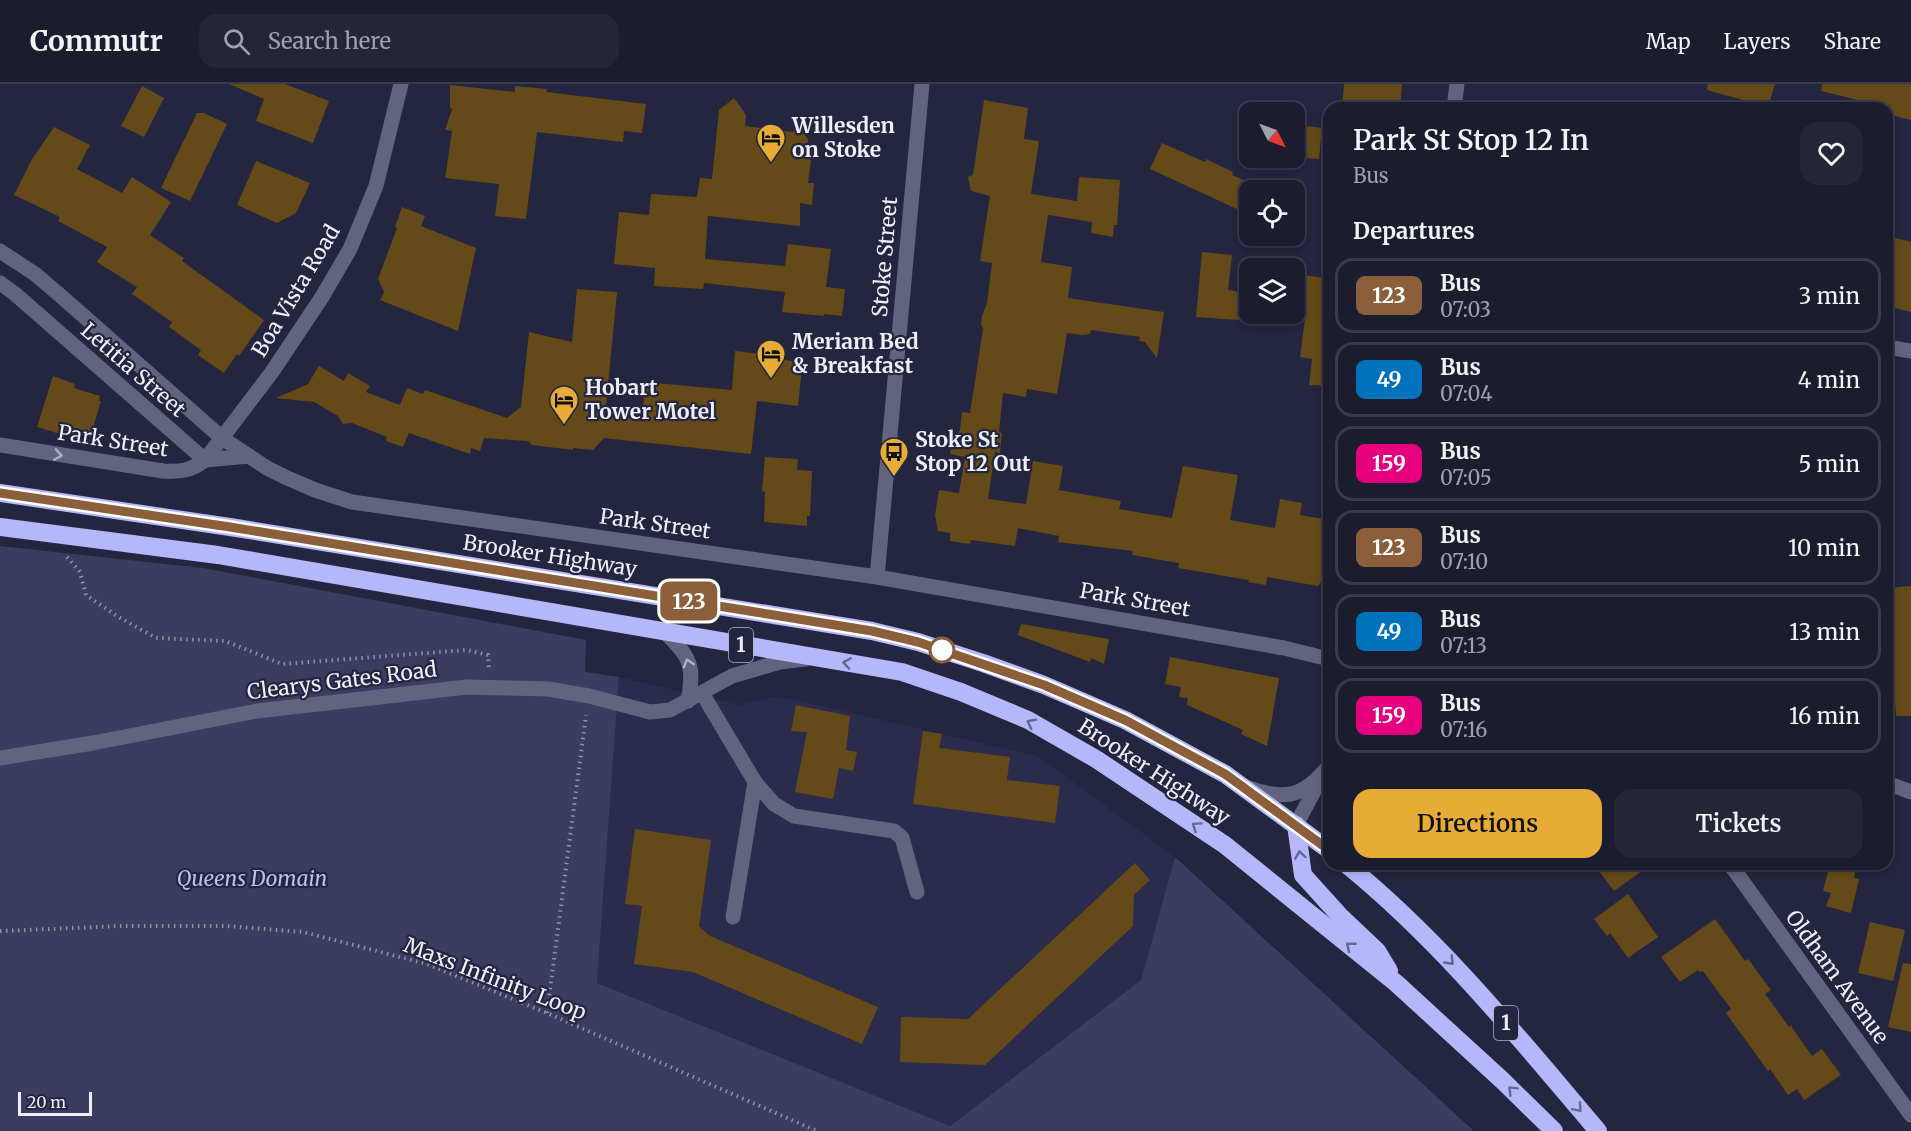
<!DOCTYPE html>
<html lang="en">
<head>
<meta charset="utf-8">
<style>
	body { margin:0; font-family:Merriweather,serif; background:#242536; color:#f1f3f6; height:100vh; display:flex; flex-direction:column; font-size:22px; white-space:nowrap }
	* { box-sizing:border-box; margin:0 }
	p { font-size:20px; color:#a0a1aa }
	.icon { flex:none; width:33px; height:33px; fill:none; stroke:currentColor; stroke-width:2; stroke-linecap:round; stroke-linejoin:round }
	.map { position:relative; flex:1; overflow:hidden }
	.sheet { position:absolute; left:1323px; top:18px; width:570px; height:768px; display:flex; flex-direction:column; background:#1b1c2e; border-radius:18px; box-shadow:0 3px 9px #0003,0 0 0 2px #393a4a }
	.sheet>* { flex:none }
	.badge { padding:0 12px; border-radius:9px; font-size:21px; line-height:39px }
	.needle { width:39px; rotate:132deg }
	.fabs { position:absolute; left:1239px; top:18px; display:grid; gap:12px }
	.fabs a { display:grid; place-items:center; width:66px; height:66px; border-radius:12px; background:#1b1c2e; box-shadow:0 3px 9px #0003,0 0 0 2px #393a4a; font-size:30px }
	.scale { position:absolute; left:18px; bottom:15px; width:74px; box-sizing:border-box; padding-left:6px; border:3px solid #edeffc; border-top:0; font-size:16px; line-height:21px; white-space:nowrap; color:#edeffc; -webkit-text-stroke:4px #24253e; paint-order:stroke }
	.map>.badge { position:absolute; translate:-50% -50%; box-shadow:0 0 0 3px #fff }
	h2 { padding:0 30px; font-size:22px; line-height:54px }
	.round { display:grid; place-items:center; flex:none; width:63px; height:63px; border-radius:18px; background:#242536 }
	.headline { display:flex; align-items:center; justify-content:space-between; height:102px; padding:0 30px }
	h1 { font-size:28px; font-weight:600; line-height:45px }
	.action { display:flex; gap:12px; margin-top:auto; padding:12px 30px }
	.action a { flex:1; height:69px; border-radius:18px; background:#e6ac36; color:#111; font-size:24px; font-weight:600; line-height:69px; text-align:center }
	.action a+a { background:#242536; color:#f1f3f6 }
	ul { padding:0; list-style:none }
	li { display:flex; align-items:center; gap:18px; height:75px; margin:0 12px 9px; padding:0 18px; border:3px solid #393a4a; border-radius:18px }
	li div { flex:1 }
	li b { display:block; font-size:22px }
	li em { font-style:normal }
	li .badge { min-width:66px; font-weight:700; text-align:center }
	header { display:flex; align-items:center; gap:36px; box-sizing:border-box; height:84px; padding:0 30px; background:#1b1c2e; border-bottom:2px solid #393a4a }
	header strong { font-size:28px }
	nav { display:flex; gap:33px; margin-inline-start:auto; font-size:21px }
	.search { width:420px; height:54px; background:#242536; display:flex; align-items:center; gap:15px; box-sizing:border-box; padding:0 21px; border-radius:18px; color:#a0a1aa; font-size:22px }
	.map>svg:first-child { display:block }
	.built { fill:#2b2b4b }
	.green { fill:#3b3c5f }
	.building { fill:#644a19 }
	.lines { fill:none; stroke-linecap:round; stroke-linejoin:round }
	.path { stroke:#9193a5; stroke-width:4; stroke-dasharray:1.5 4.5; stroke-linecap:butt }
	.minor { stroke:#62647e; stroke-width:15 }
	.highway { stroke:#b4b7f9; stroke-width:18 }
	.oneway { stroke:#aeb0c3 }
	.oneway2 { stroke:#656792 }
	.line-casing { stroke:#fff; stroke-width:14 }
	.line { stroke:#8b5e3c; stroke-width:9 }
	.stop-dot { fill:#fff; stroke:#8b5e3c; stroke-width:3 }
	.labels { text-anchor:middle; stroke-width:4.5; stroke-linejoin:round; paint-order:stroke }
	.shield { fill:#24253e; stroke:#b1b2c3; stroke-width:1.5 }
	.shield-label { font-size:20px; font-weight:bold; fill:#edeffc }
	.poi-label { font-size:21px; font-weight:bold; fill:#edeffc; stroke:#24253e; text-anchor:start }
	.street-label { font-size:21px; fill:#edeffc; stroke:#24253e }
	.park-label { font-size:21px; font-style:italic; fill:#bcbff4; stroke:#24253e }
</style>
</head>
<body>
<header>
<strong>Commutr</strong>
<div class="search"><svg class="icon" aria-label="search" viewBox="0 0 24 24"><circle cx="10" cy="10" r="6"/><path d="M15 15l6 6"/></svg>Search here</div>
<nav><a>Map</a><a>Layers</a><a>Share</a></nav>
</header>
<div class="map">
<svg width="1911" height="1047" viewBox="0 0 1911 1047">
	<rect width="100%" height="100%" fill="#24253e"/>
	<polygon class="built" points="619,593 740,621 778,612 1038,672 1175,773 1141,896 950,1042 597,899"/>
	<polygon class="green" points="0,462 203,484 586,556 585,588 619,593 597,899 950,1042 1141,896 1175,773 1474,1047 0,1047"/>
	<g class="building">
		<polygon points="229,0 285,0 329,17 313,59 256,37 264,15"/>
		<polygon points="1344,0 1402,0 1400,24 1342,24"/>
		<polygon points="1708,0 1775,0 1768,23 1707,6"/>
		<polygon points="1822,0 1911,0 1911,36 1887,30 1887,24 1868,24 1869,20 1866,18 1821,7"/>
		<polygon points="450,1 515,8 515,2 547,5 546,8 646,20 642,49 624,47 623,58 537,48 526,135 495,132 499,100 445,94 452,47 445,46 452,25 450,24"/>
		<polygon points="142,2 164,14 144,53 121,42"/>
		<polygon points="734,14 746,31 745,42 793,48 799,43 808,55 807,72 811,77 808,99 814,99 812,121 800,119 800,142 708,132 705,175 785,182 788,160 831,165 826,203 845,205 842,232 824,230 824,232 782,228 785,208 704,199 703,205 654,202 655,184 614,180 619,128 649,131 651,110 697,113 700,94 712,95 719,26"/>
		<polygon points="984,16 1028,24 1024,55 1039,57 1031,110 1077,117 1079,93 1120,96 1117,141 1114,141 1113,153 1091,149 1092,138 1048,131 1041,178 1072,183 1068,214 1164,228 1157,274 1145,258 1139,257 1140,253 1091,246 1090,250 1082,251 1067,249 1057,310 1027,305 1026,313 1003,309 999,348 1002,349 1000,369 995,368 988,415 1026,420 1033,377 1063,382 1059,406 1121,417 1119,425 1172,434 1183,382 1238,391 1230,436 1275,444 1280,415 1302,419 1300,431 1329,436 1329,481 1327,491 1318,502 1267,493 1266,501 1248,498 1249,496 1178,484 1179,479 1132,471 1133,467 1058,458 1059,452 1018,444 1015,462 971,456 970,460 950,457 950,449 938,447 935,431 939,406 959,409 965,373 950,370 952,355 960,346 962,328 970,329 983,245 981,240 982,232 987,219 992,179 980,177 990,112 971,107 968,93 973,91"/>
		<polygon points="197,29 204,29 227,40 190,117 161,104"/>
		<polygon points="1298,41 1322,44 1319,75 1294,73"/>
		<polygon points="54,43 90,61 77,85 122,109 132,93 171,118 150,151 184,174 182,177 264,236 239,272 237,270 224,289 198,271 201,266 169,243 172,238 132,210 137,203 97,178 107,163 58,137 60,133 14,111 32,75"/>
		<polygon points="1162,59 1205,78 1206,75 1233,88 1232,91 1250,99 1250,131 1150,85"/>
		<polygon points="256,77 310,99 296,129 277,139 237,121"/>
		<polygon points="402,123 425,132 421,142 476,164 458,247 380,216 384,208 378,195 397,144 395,143"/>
		<polygon points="1887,152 1911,158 1911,228 1887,222"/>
		<polygon points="1202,168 1232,171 1228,206 1241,208 1239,236 1196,233"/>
		<polygon points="1298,190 1329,195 1329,302 1309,301 1312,275 1300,273 1306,227 1294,225"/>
		<polygon points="577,205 617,208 605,332 642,336 645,298 732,306 735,267 762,270 762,272 797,278 802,284 798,322 757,317 751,370 604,354 593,366 573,364 573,366 532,361 528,357 484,354 480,367 471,364 470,370 409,349 403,363 386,357 387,353 352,339 343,340 338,332 314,318 276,314 308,300 319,282 344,297 348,289 370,302 366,308 400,321 407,304 423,310 421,314 425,306 507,334 521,323 529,248 572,258"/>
		<polygon points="53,292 75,300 74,304 100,312 99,317 101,317 91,350 89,350 87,354 61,346 60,350 37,343"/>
		<polygon points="765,373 798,375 797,386 812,387 810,432 807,432 807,442 764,438 765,408 762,407"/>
		<polygon points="1911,502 1911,632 1896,632 1887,504"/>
		<polygon points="1021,540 1109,555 1104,580 1091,574 1090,578 1018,551"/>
		<polygon points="1170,573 1279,594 1267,662 1241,650 1243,646 1187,621 1188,614 1179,613 1181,603 1165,600"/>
		<polygon points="796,621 850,632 846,666 857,668 853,687 839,684 833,715 795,708 807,648 791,647"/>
		<polygon points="923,647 942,650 939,664 1010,673 1007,696 1060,702 1055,739 913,720"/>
		<polygon points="635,745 711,756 699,842 710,852 878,923 862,960 693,888 634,880 642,822 625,820"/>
		<polygon points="1135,779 1150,796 1134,811 1133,842 985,981 900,978 901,933 968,935"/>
		<polygon points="1594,780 1652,780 1614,807"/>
		<polygon points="1830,780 1857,780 1854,794 1859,795 1851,829 1826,822 1831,809 1823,807"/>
		<polygon points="1628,810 1658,853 1628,874 1610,849 1607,852 1594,835"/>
		<polygon points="1715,835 1745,877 1748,875 1771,906 1765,910 1789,943 1791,942 1812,972 1822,965 1841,991 1804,1016 1797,1005 1788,1011 1770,985 1768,987 1726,929 1731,925 1703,887 1700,888 1698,886 1680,898 1661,873"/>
		<polygon points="1870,838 1905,846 1893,897 1858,889"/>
		<polygon points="1903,879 1911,880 1911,948 1888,943"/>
	</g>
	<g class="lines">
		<g class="path">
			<polyline points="67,473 80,488 86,511 117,532 156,554 225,557 282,580 467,566 488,571 489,585"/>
			<polyline points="0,847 119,842 226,842 303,848 427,880 547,929 817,1047"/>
			<polyline points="547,929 586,631"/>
		</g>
		<g class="minor">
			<polyline points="1454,24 1457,0"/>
			<polyline points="0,167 35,190 62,213 222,354 267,384 285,393 315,406 352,418 877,493 1284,564 1329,575"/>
			<polyline points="0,199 14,209 205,376 249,372"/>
			<polyline points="1887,263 1911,267"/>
			<path d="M0,361L163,387C180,388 191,387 205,376L272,288L322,213L350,165L376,102L401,0"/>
			<polyline points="877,493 922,0"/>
			<path d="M665,548C690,574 695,580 688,617"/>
			<polyline points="702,609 755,698 774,720 794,732 894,747 902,754 917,808"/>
			<polyline points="0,674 93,659 257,627 467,603 548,605 589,612 650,628 670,626 732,592 780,578 805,575"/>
			<polyline points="1887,699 1911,708"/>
			<path d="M1249,704C1283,716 1302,714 1326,685"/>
			<polyline points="1296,741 1321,694"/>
			<polyline points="1730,780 1911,1031"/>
			<polyline points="733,833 755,698"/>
		</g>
		<g class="highway">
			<polyline points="0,409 230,443 872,547 918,558 983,579 1044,601 1125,636 1225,690 1329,766"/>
			<polyline points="0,443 218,471 902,588 961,608 1028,636 1096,675 1225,761 1396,899 1503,997 1554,1047"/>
			<polyline points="1296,741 1303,791 1340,832 1377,867 1389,887"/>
			<path d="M1346,780C1442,858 1519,954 1598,1047"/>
		</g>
	</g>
	<defs><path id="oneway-chevron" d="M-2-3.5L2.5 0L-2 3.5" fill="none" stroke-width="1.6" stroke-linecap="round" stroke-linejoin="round" transform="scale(1.5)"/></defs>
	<g class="oneway">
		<use href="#oneway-chevron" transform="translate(58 371) rotate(9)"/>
		<use href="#oneway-chevron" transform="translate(688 579) rotate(-107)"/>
	</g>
	<g class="oneway2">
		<use href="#oneway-chevron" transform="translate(847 579) rotate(-171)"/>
		<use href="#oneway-chevron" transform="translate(1031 639) rotate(-153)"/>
		<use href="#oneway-chevron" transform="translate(1196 742) rotate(-146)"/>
		<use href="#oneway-chevron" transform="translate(1300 771) rotate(-98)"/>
		<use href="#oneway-chevron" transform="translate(1350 862) rotate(-141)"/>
		<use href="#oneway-chevron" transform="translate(1450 877) rotate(46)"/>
		<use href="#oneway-chevron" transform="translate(1512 1006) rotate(-135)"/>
		<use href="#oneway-chevron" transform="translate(1578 1024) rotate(49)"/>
	</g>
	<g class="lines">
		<g class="line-casing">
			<polyline id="line" points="0,409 230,443 780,532 872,547 918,558 1044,601 1125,636 1225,690 1329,766"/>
		</g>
		<use href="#line" class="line"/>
	</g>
	<defs>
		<g id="hotel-pin" transform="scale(1.5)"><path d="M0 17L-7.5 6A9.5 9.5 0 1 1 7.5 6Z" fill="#e6ac36" stroke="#24253e"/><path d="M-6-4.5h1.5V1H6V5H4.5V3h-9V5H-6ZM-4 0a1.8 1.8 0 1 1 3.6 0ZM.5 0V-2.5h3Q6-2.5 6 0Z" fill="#111"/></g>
		<g id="bus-pin" transform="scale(1.5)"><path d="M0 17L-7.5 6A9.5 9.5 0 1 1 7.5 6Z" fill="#e6ac36" stroke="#24253e"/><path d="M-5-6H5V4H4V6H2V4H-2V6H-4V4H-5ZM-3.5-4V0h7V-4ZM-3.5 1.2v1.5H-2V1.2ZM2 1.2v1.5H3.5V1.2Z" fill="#111"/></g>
	</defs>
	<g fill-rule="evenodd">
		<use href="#hotel-pin" x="771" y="54"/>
		<use href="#hotel-pin" x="771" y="270"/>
		<use href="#hotel-pin" x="564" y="316"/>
		<use href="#bus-pin" x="894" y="368"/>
	</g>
	<circle class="stop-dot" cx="942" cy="566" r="12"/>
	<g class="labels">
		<g class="shield">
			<rect x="729" y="544" width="24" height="34" rx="4.5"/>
			<rect x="1494" y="922" width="24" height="34" rx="4.5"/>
		</g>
		<g class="shield-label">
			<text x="741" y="568">1</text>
			<text x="1506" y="946">1</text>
		</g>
		<g class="poi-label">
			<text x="792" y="49">Willesden<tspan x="792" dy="24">on Stoke</tspan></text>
			<text x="792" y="265">Meriam Bed<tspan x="792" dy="24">&amp; Breakfast</tspan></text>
			<text x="585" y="311">Hobart<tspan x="585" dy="24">Tower Motel</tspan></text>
			<text x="915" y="363">Stoke St<tspan x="915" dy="24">Stop 12 Out</tspan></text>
		</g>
		<g class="street-label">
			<text transform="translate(885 173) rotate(-85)" y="7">Stoke Street</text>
			<text transform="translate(296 207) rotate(-59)" y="7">Boa Vista Road</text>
			<text transform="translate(133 286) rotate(41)" y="7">Letitia Street</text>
			<text transform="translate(113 357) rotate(9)" y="7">Park Street</text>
			<text transform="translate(655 440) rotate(8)" y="7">Park Street</text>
			<text transform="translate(550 472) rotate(9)" y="7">Brooker Highway</text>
			<text transform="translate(1135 516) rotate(10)" y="7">Park Street</text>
			<text transform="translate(342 597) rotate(-7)" y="7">Clearys Gates Road</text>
			<text transform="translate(1154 688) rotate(33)" y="7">Brooker Highway</text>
			<text transform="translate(1837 893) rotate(54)" y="7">Oldham Avenue</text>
			<text transform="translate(495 895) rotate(21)" y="7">Maxs Infinity Loop</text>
		</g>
		<g class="park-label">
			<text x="252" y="802">Queens Domain</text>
		</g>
	</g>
</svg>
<div class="fabs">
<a><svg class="needle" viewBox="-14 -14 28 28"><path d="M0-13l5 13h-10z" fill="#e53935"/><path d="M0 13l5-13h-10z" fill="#a0a1aa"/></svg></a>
<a><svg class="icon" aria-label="locate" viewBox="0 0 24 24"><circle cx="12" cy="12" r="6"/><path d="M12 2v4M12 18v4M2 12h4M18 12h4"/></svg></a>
<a><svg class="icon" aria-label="layers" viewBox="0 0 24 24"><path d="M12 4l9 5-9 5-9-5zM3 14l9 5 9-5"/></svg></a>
</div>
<div class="scale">20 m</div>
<b class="badge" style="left:689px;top:517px;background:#8b5e3c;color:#fff">123</b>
<section class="sheet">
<div class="headline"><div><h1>Park St Stop 12 In</h1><p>Bus</p></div><a class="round"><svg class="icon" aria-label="heart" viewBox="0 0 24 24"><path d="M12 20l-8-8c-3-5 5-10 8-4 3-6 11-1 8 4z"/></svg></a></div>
<h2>Departures</h2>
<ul>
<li><span class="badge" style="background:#8b5e3c;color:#fff">123</span><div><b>Bus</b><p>07:03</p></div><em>3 min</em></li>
<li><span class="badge" style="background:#0072bc;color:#fff">49</span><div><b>Bus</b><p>07:04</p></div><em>4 min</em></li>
<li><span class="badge" style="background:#e6007e;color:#fff">159</span><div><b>Bus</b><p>07:05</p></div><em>5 min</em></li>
<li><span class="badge" style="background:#8b5e3c;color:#fff">123</span><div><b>Bus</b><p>07:10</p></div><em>10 min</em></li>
<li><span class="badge" style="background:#0072bc;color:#fff">49</span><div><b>Bus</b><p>07:13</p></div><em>13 min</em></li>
<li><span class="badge" style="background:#e6007e;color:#fff">159</span><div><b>Bus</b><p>07:16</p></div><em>16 min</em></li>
</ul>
<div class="action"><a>Directions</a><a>Tickets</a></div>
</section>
</div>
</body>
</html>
